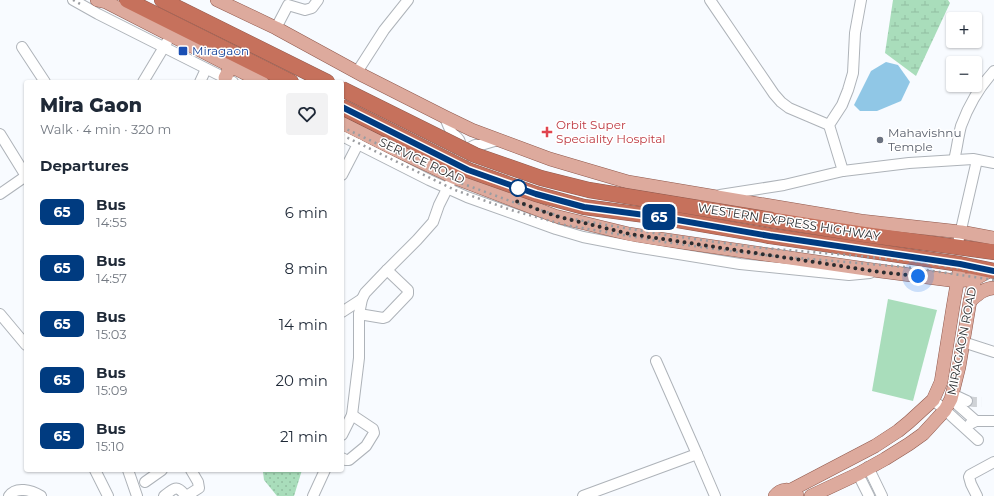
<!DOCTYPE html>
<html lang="en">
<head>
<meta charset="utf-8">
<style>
	body { margin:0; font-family:Montserrat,sans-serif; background:#f2f2f3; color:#1f2937; height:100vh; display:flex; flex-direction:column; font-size:15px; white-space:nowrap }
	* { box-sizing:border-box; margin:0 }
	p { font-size:13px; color:#747a83 }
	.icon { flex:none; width:22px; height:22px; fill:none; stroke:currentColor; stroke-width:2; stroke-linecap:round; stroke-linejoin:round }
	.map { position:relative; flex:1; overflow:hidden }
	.side { position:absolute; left:24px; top:80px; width:320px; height:392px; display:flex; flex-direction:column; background:#fff; border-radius:4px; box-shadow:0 1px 3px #0004 }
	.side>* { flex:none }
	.badge { padding:0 8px; border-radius:6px; font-size:14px; line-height:26px }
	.fabs { position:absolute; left:946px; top:12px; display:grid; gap:8px }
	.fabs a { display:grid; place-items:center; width:36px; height:36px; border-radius:4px; background:#fff; box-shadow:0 1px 3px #0004; font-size:20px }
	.you { position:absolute; width:20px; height:20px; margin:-10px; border:3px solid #fff; border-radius:50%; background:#1a73e8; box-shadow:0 0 0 6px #1a73e833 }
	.map>.badge { position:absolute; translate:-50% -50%; box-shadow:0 0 0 2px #fff }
	h2 { padding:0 16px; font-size:15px; line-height:36px }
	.round { display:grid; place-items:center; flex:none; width:42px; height:42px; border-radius:4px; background:#f2f2f3 }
	.summary { display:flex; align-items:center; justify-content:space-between; height:68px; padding:0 16px }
	h1 { font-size:19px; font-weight:800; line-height:30px }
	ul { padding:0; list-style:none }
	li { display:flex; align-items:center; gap:12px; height:56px; padding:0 16px }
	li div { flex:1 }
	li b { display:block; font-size:15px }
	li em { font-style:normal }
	li .badge { min-width:44px; font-weight:700; text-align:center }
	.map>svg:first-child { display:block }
	.grass { fill:#a9ddbb }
	.wetland { fill:url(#wetland-marsh) }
	.park { fill:url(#park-dots) }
	.water { fill:#90c7e6 }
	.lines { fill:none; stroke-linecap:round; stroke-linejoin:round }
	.minor-tunnel { stroke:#cfd2d6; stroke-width:10; stroke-dasharray:10 5; stroke-linecap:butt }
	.minor-casing { stroke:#aeb3b9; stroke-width:12 }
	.major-casing { stroke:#90594d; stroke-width:14 }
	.highway-casing { stroke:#90594d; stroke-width:16 }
	.minor { stroke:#fff; stroke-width:10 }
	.major { stroke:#ddaa9d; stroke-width:13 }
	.highway { stroke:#c6715c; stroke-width:15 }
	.rail { stroke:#9b9da1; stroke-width:2.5; stroke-dasharray:2 4; stroke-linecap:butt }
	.highway-bridge-casing { stroke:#90594d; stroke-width:16; stroke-linecap:butt }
	.highway-bridge { stroke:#c6715c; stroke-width:15 }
	.line-casing { stroke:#fff; stroke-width:9 }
	.line { stroke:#003b80; stroke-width:6 }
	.walk { stroke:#2b2d30; stroke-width:4; stroke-dasharray:0 7.2 }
	.transit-dot { fill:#1a4fb4; stroke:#fff; stroke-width:1.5 }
	.health-dot { fill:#e0444e; stroke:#fff; stroke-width:1.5 }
	.worship-dot { fill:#6b7280; stroke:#fff; stroke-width:1.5 }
	.stop-dot { fill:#fff; stroke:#003b80; stroke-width:2 }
	.labels { text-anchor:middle; stroke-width:3; stroke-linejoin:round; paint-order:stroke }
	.transit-label { font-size:12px; fill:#164399; stroke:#fff; text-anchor:start }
	.health-label { font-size:12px; fill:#be3a42; stroke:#fff; text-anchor:start }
	.worship-label { font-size:12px; fill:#5b616d; stroke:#fff; text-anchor:start }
	.street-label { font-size:12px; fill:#2b2d30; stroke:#fff }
</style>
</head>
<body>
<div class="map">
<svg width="994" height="496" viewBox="0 0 994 496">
	<defs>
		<pattern id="wetland-marsh" width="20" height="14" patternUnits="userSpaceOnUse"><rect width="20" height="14" fill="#a9ddbb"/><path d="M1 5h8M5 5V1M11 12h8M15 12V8" fill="none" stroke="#92bea1"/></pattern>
		<pattern id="park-dots" width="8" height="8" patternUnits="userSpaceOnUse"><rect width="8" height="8" fill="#a9ddbb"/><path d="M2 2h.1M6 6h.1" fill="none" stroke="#92bea1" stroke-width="1.8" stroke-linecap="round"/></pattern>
	</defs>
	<rect width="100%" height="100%" fill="#f8fbff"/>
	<polygon class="grass" points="888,299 937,310 913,401 872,391"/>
	<polygon class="wetland" points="893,0 948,0 950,3 916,76 885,53"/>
	<polygon class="park" points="267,470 302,470 294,496 277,496 264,480 263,472"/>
	<polygon class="water" points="886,62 898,65 910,82 901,101 877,111 860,111 854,105 871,71"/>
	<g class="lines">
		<polyline class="minor-tunnel" points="967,401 974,402 982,402"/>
		<g class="minor-casing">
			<g id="minor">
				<polyline points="73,0 98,14 233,82"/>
				<polyline points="710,0 774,94 781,102 789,108 829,125"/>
				<polyline points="276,28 288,5 305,10 312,8 318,0"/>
				<polyline points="22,47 45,82"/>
				<polyline points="357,72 384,30 408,0"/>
				<polyline points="143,82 167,42"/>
				<polyline points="200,82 206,69"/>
				<path d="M445,117C447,123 449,128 452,133C455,136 460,138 460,143C461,146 459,155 459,160L467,154L471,147L475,145H481L498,140"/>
				<polyline points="0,134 26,176"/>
				<polyline points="342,136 429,180 467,197 556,229 583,237 635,247 740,264 849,275 870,273"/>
				<path d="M954,160C957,149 958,137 961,126C968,107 980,86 994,71"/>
				<polyline points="843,171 829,125 842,105 848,90 853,73 855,33 861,0"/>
				<polyline points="342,175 358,144"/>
				<polyline points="0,194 26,176"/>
				<polyline points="720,195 784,185 843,171 909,163 973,159 994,163"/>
				<polyline points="957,247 977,160"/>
				<polyline points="342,312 362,299"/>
				<polyline points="0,314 26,345"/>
				<polyline points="359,314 383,318 386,317 408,294 408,290 387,270"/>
				<polyline points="963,342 994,352"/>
				<polyline points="952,394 967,401"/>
				<polyline points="951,399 976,421"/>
				<polyline points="933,400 945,410 978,440"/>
				<polyline points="970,424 976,421 994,421"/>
				<polyline points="342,435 352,415 359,358 359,314 362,299 365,293 387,270 417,240 433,222 439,205 450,183"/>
				<polyline points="697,454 715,496"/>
				<polyline points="342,458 346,460 349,460 366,446 374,433 373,429 352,415"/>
				<polyline points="868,467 882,496"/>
				<polyline points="95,470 108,496"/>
				<polyline points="128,470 137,496"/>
				<polyline points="858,474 869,496"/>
				<polyline points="145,482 162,470"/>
				<path d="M9,496C16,486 31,490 41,496"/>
				<path d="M164,496C174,489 176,484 185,495H188L199,488L198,482L191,470"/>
				<polyline points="313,496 325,470"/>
				<polyline points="583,496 697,454 656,361"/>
				<polyline points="977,496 971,484 969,477 970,475 994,462"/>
			</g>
		</g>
		<g class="major-casing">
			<g id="major">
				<polyline points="97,0 106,2 262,82"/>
				<polyline points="217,0 276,28 364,76 445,117 472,130 550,159 628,182 861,221 961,232 994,238"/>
				<polyline points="225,78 231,66"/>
				<polyline points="342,123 396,150 453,177 555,216 629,234 660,239 880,271 957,281 975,279 991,270"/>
				<path d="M970,301C977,295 984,288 994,288"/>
				<polyline points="791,490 875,446 898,431 909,422 933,400 941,382 953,307 959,272"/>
				<path d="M775,496C781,488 790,488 797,495"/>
				<polyline points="811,496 858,474 885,459 909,444 923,434 945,410 951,399 959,367 970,301 975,279"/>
			</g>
		</g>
		<g class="highway-casing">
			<g id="highway">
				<polyline points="127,0 291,82"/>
				<polyline points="162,0 327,82"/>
				<polyline points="772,220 861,234 994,252"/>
				<polyline points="770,236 960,264 994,271"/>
			</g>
		</g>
		<use href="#minor" class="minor"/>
		<use href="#major" class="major"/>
		<use href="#highway" class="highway"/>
		<g class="rail">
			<polyline points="73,0 82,5"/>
			<polyline points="342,127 458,182 513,202 567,218 659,234 752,247 906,260 994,274"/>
			<polyline points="342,135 455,190 511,210 565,225 658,241 751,254 906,267 994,280"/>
		</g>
		<g class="highway-bridge-casing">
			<g id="highway-bridge">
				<polyline points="342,89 475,155 541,178 589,190 772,220"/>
				<polyline points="342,107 468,170 536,194 584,207 660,217 770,236"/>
			</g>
		</g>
		<use href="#highway-bridge" class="highway-bridge"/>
	</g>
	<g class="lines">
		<g class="line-casing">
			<polyline id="line" points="342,107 468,170 536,194 584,207 660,217 770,236 960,264 994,271"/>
		</g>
		<use href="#line" class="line"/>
		<polyline class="walk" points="518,188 516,201 555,216 630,234 880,272 918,276"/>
	</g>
	<rect class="transit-dot" x="178" y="46" width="10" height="10" rx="2"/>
	<path class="health-dot" d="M545 126h4v4h4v4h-4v4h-4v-4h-4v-4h4z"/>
	<circle class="worship-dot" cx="880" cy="140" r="4"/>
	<circle class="stop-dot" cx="518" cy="188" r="8"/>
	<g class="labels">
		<g class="transit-label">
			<text x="192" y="55">Miragaon</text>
		</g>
		<g class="health-label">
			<text x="556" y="129">Orbit Super<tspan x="556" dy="14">Speciality Hospital</tspan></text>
		</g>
		<g class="worship-label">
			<text x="888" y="137">Mahavishnu<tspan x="888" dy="14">Temple</tspan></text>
		</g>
		<g class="street-label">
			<text transform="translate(422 161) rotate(25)" y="4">SERVICE ROAD</text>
			<text transform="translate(789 222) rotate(9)" y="4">WESTERN EXPRESS HIGHWAY</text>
			<text transform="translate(962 341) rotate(-79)" y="4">MIRAGAON ROAD</text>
		</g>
	</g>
</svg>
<div class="fabs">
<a>+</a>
<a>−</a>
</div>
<div class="you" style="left:918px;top:276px"></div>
<b class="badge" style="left:659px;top:217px;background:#003b80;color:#fff">65</b>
<section class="side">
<div class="summary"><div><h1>Mira Gaon</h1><p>Walk · 4 min · 320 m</p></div><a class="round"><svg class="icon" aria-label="heart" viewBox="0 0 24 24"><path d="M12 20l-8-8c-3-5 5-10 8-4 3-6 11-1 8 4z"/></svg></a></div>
<h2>Departures</h2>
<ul>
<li><span class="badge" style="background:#003b80;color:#fff">65</span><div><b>Bus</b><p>14:55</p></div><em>6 min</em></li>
<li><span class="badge" style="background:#003b80;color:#fff">65</span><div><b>Bus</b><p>14:57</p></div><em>8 min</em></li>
<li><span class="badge" style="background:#003b80;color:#fff">65</span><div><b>Bus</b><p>15:03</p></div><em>14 min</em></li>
<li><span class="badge" style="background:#003b80;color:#fff">65</span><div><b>Bus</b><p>15:09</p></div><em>20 min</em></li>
<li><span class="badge" style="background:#003b80;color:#fff">65</span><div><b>Bus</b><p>15:10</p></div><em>21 min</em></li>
</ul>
</section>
</div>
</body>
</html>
